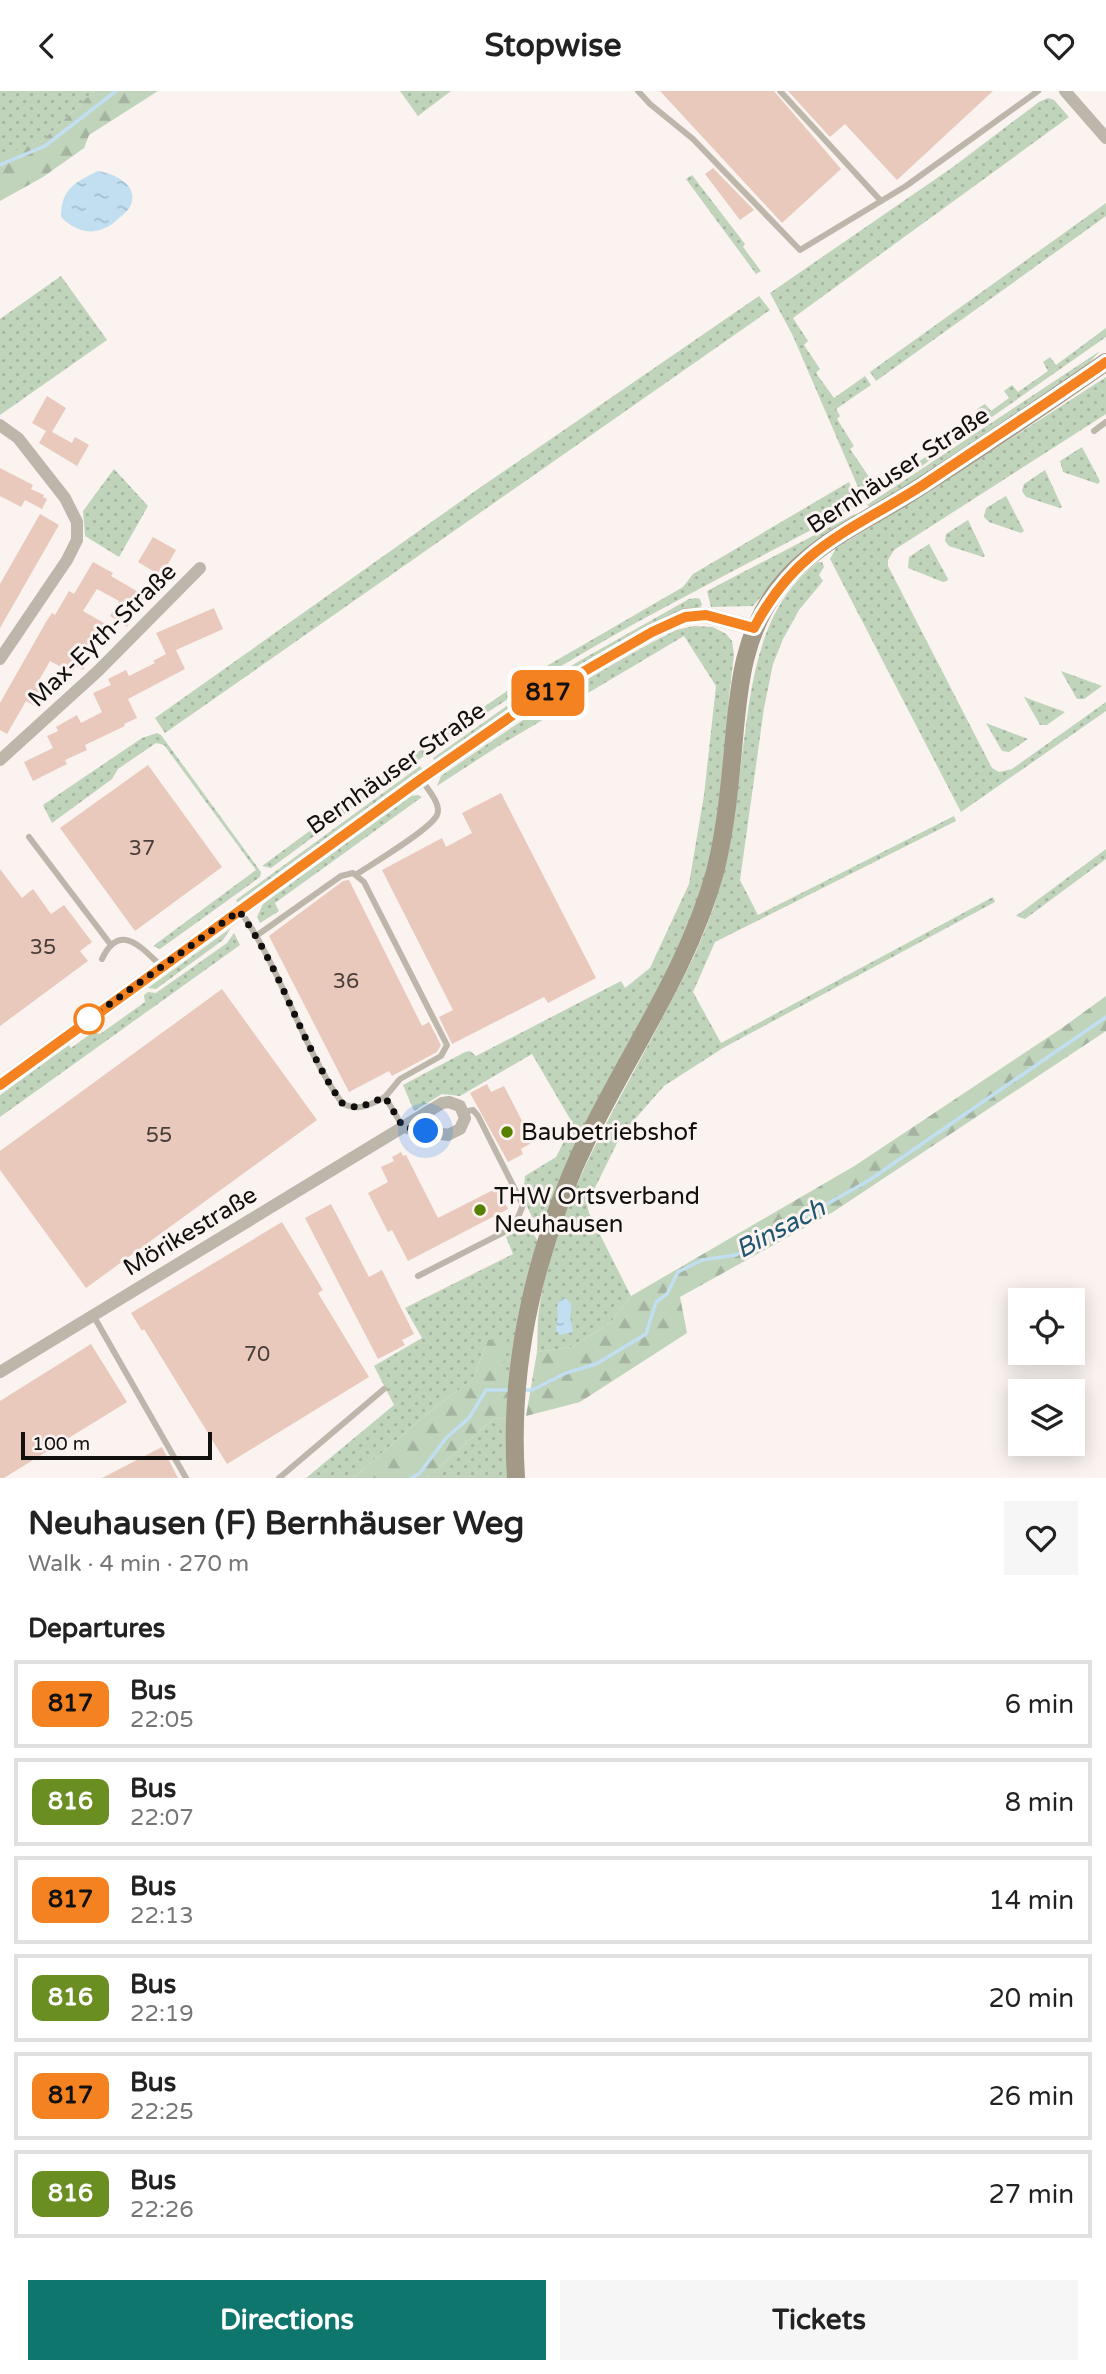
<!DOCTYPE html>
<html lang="en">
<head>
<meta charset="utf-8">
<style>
	body { margin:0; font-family:"Varela Round",sans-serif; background:#f6f6f6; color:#222; height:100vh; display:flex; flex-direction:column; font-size:26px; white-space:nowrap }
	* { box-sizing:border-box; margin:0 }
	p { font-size:23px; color:#767676 }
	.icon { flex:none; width:38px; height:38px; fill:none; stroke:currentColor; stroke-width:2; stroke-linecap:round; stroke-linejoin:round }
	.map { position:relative; height:1387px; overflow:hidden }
	.details { display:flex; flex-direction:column; background:#fff; flex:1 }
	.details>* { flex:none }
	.badge { padding:0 14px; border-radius:10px; font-size:24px; line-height:46px }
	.buttons { position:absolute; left:1008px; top:1197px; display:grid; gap:14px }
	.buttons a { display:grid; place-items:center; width:77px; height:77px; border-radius:0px; background:#fff; box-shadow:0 4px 18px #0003; font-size:35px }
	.scale { position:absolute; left:21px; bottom:18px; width:191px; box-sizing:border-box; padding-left:7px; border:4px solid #12100f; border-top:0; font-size:19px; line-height:24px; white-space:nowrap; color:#12100f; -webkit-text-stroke:5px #faf3f0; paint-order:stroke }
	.you { position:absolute; width:35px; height:35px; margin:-18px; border:5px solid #fff; border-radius:50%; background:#1a73e8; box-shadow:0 0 0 10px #1a73e833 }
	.map>.badge { position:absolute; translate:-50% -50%; box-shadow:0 0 0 4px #fff }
	h2 { padding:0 28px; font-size:26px; line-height:63px }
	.round { display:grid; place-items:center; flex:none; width:74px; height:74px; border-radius:0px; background:#f6f6f6 }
	.head { display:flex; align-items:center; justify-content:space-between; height:119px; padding:0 28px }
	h1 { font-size:33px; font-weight:700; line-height:52px }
	.primary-button { display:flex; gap:14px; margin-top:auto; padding:14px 28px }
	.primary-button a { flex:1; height:80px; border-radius:0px; background:#0f766e; color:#fff; font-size:28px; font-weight:700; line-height:80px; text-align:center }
	.primary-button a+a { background:#f6f6f6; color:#222 }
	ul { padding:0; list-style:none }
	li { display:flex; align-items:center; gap:21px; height:88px; margin:0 14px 10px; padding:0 14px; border:4px solid #e0e0e0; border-radius:0px }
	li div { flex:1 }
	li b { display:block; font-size:26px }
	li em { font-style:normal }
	li .badge { min-width:77px; font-weight:700; text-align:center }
	header { display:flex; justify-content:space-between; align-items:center; height:91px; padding:0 28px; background:#fff; font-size:32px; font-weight:700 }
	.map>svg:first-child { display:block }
	.grass { fill:url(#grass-dots) }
	.forest { fill:url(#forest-firs) }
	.water { fill:url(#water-ripples) }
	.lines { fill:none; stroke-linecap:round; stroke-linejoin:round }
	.stream { stroke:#c1dff1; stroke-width:3.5 }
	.building { fill:#e9c9bc }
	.service { stroke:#bdb7ab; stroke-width:6 }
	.minor { stroke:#bdb7ab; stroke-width:12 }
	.tertiary { stroke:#bdb7ab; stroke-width:16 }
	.secondary { stroke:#a29987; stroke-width:18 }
	.line-casing { stroke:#fff; stroke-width:16 }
	.line { stroke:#f58220; stroke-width:10 }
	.walk { stroke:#12100f; stroke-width:7; stroke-dasharray:0 12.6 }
	.stop-dot { fill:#fff; stroke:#f58220; stroke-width:3.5 }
	.poi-dot { fill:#588000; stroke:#faf3f0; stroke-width:2.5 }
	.labels { text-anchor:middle; stroke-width:6; stroke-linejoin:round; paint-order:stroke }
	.number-label { font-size:21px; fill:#483e3a }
	.street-label { font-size:24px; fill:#12100f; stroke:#faf3f0 }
	.poi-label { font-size:24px; fill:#12100f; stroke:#faf3f0; text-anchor:start }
	.water-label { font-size:26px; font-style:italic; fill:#225771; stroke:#faf3f0 }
</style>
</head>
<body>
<header><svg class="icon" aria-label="back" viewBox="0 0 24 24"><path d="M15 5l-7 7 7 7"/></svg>Stopwise<svg class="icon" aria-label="heart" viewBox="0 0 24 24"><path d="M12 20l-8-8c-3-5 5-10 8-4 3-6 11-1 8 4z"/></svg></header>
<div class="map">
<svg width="1106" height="1387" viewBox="0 0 1106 1387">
	<defs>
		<pattern id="grass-dots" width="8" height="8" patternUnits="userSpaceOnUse" patternTransform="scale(1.75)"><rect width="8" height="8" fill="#c0d3bb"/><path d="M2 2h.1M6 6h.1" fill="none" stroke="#a4b4a0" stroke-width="1.8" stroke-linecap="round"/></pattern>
		<pattern id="forest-firs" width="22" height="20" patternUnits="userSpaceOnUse" patternTransform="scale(1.75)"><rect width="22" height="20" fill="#c0d3bb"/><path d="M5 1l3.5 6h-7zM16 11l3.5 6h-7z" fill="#a4b4a0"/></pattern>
		<pattern id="water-ripples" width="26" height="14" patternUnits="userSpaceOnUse" patternTransform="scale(1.75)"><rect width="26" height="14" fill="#c1dff1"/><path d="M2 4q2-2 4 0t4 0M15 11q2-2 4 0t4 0" fill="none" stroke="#a5becd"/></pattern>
	</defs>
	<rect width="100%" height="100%" fill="#faf3f0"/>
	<g class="grass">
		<polygon points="0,0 94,0 42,50 3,65 0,65"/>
		<polygon points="400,0 451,0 418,25"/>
		<polygon points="1048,7 1054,9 1069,26 793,227 808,250 804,254 820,278 816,282 834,307 865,285 871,294 836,318 840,325 837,328 854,355 850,358 878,399 983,326 977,318 985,313 991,320 1009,307 1004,300 1012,294 1018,301 1048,280 1043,271 1050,266 1056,274 1106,237 1106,246 919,377 864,410 793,245 770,202 953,76 1039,11"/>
		<polygon points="692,84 745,153 743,156 761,180 756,183 686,88"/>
		<polygon points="1106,112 1106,125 876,290 870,281"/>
		<polygon points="61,185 107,249 0,324 0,228"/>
		<polygon points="759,205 770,219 165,642 155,627 478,398"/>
		<polygon points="1100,260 1088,273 966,359 890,408 870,416 867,414"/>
		<polygon points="1106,286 1106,323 894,459 888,469 888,475 992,677 999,681 1012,678 1106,611 1106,620 961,721 830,468 836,457 928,401"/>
		<polygon points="1082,356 1100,390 1098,393 1063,381 1060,370"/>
		<polygon points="114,378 148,415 119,466 85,445 83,420"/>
		<polygon points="1045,379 1062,416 1060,417 1026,406 1022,400 1024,393"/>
		<path d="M849,391L858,414C747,474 633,529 527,596C438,651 355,716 271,777L262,775L406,669L526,587L683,496L693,483Z"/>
		<polygon points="1006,405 1024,440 1021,442 989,431 984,426 986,417"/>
		<polygon points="855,423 858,428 791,472 753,515 711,516 707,500"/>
		<polygon points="968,429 985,465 983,466 949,455 945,450 946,443"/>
		<polygon points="929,453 948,488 947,490 943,491 908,477 909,466"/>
		<path d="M818,471H822L824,476L819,484L823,490L799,519L783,548L773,573L764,617L740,789L758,824L954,725L956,730L715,851L693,901L721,952L993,806L995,811L723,957L664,995L621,1044L587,1113L589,1122L631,1205L611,1231L572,1256L537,1261C538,1247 537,1232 539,1219C554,1113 619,1012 667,918C687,881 706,843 718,802C730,760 736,716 741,672C751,601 755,518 818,471Z"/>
		<polygon points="696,507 700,508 702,514 700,516 435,670 433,667 518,607 581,569 689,508"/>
		<path d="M694,535L713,536L726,543L732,550L734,564L729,605L723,706L715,754L698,815L546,1132L532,1126L523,1106L525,1085L556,1066L573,1033L532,963L460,1005L442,1003L414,1020L403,994L465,961L470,960L476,965L621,890L625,897L650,877L689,793L704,704L716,595L684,545L497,656L437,695L441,685C517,632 593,581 676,539Z"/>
		<polygon points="1061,580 1102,595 1084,608 1077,608"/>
		<polygon points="1024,606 1065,621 1047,634 1040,634"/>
		<polygon points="986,632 1028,648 1009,661 1002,660"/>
		<polygon points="157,642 161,644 261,781 260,786 160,858 153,855 256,779 164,654 156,652 118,678 112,688 52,732 43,714 142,647"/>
		<polygon points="420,675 423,679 240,815 236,809"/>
		<polygon points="418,704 422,706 275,812 279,820 260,832 257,826 263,813 411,705"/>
		<polygon points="1106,758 1106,768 1025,828 1016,825"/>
		<polygon points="231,837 223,849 156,898 148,897"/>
		<polygon points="234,842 240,854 0,1026 0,1004 69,954 71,957 93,941 100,943 145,911 144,904 148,901 156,902 227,852"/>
		<polygon points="528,1134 539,1152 513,1283 503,1284 488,1249 473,1288 428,1322 353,1387 306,1387 394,1314 374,1275 422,1247 405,1217 513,1163 506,1146"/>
		<polygon points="508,1327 509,1387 427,1387 493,1328"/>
	</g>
	<g class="forest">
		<polygon points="94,0 158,0 89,44 84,57 43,86 0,110 0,65 42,50"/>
		<polygon points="1106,905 1106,940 833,1121 680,1206 687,1242 580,1311 526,1325 537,1261 572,1256 611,1231 631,1205 856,1074 1062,937"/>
		<polygon points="507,1247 503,1283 513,1283 508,1327 493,1328 427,1387 353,1387 428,1322 473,1288 488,1249"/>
	</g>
	<g class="water">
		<path d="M98,80C112,82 136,92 132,110C131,117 124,123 119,127C100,146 79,144 61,126C61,98 75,91 98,80Z"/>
		<polygon points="565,1207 572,1213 570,1225 573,1241 560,1244 556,1239 558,1222 557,1215 560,1209"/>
	</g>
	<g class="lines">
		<g class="stream">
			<polyline points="0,74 45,55 116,0"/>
			<polyline points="521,1299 532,1299 566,1282 596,1273 646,1243 656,1211 667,1203 678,1181 702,1169 736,1164 868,1090 1106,926"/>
			<polyline points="411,1387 419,1383 446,1347 469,1327 486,1299 510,1299"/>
		</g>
	</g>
	<g class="building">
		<polygon points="660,0 774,0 841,78 782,132"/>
		<polygon points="788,0 993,0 897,89 845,33 830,46"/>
		<polygon points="713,77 754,119 740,129 705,83"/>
		<polygon points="47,305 66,317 52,341 72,352 75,346 89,354 77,375 39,352 46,340 32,332"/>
		<polygon points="0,377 33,394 31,398 44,404 43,406 47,408 42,418 25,409 21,416 0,405"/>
		<polygon points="40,423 59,434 0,537 0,493"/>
		<polygon points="153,446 176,459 161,485 138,471"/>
		<polygon points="93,471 113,482 111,485 145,505 127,536 110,525 119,510 97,498 83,520 109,535 83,579 76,575 72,582 50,570 35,596 46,603 38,617 26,610 7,643 0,639 0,612 46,531 52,522 55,524 69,500 74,503"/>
		<polygon points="214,517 223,538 176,559 185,578 128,608 137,627 124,633 125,635 85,654 87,659 65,669 67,673 33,690 24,671 53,657 47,645 58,640 56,636 77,624 81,632 102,621 93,602 111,594 108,588 126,579 129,585 155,572 153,570 166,563 156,542"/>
		<polygon points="148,674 222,776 135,840 60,737"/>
		<polygon points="501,702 596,887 548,912 544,906 452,953 439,926 453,919 382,779 442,747 446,756 472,742 462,722"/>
		<polygon points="0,778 22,807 33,798 51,823 64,814 92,851 80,860 88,870 0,935"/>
		<polygon points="349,789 422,935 429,931 441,954 437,961 392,985 389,980 349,1001 269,845 343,790"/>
		<polygon points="222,898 317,1029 86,1197 0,1079 0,1060"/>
		<polygon points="487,993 491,1001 504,995 533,1051 521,1058 523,1063 508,1071 470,1002"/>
		<polygon points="401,1061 403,1065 406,1064 438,1127 497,1097 508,1118 408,1170 392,1139 388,1141 368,1102 388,1091 381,1076 394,1070 392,1066"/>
		<polygon points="331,1113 369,1186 382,1179 414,1243 402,1249 405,1254 378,1268 305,1127"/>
		<polygon points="282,1131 323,1199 318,1202 369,1286 227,1373 144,1238 142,1240 131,1222"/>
		<polygon points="91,1253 127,1311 4,1387 0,1387 0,1310"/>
		<polygon points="162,1356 178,1387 102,1387"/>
	</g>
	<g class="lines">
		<g class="service">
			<polyline points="638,0 650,13 693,48 800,159 906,95 1038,0"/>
			<polyline points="780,0 881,110"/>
			<polyline points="1094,340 1106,331"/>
			<polyline points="29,746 111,854"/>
			<path d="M357,783C372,773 431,738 437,724C442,713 427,698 422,689"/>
			<path d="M240,820C282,878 300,953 342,1012C357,1021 370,1014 385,1006L403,1036"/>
			<polyline points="256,845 341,785 353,782 364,791 447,954 441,965 400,988 385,1006"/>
			<path d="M102,868C120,830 142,857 161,875"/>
			<polyline points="418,1185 514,1136 523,1114 478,1025 473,1019 464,1021"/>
			<polyline points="93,1224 186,1387"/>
			<polyline points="279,1387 384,1298"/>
		</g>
		<g class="minor">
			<polyline points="1065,0 1106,47"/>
			<polyline points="0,334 18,347 65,407 77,431 77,449 67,469 0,568"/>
			<polyline points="0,669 98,580 200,477"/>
			<polyline points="0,1281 403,1036 442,1012 449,1011 460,1015 465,1027 460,1038 448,1044 403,1036"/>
		</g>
		<polyline class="tertiary" points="0,994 421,688 513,624 583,581 652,541 685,525 706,524 754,537"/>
		<path class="secondary" d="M516,1387C508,1268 538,1148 590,1042C633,955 689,875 715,781C726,737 730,692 734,648C739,592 744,541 779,496C812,454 860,433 904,406C973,363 1040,317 1106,271"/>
	</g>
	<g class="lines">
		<g class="line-casing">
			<path id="line" d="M0,994L421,688L513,624L583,581L652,541L685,526L706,524L754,537C796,456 851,440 923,394C984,353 1046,313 1106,271"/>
		</g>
		<use href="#line" class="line"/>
		<path class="walk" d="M89,928L239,820C282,878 300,952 342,1012L358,1017L385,1006L403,1036L426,1040"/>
	</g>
	<circle class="stop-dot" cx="89" cy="928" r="14"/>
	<g class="poi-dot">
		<circle cx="507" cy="1041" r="7"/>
		<circle cx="480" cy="1119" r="7"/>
	</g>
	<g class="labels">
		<g class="number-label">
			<text x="142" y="764">37</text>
			<text x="43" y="863">35</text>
			<text x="346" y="897">36</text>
			<text x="159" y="1051">55</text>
			<text x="257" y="1270">70</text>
		</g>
		<g class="street-label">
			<text transform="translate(898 379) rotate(-33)" y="8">Bernhäuser Straße</text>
			<text transform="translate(102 544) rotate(-44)" y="8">Max-Eyth-Straße</text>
			<text transform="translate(396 677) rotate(-35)" y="8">Bernhäuser Straße</text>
			<text transform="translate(190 1140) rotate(-31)" y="8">Mörikestraße</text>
		</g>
		<g class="poi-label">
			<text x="521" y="1049">Baubetriebshof</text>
			<text x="494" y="1113">THW Ortsverband<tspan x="494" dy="28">Neuhausen</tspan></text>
		</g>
		<g class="water-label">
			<text transform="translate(780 1137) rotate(-28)" y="9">Binsach</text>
		</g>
	</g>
</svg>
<div class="buttons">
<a><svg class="icon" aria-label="locate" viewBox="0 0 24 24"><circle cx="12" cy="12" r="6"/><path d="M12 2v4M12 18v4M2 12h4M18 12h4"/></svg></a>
<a><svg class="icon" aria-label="layers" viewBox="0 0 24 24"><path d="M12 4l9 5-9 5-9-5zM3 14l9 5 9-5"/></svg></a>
</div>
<div class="scale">100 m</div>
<div class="you" style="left:426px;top:1040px"></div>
<b class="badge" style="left:548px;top:602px;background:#f58220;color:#111">817</b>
</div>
<section class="details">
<div class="head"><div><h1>Neuhausen (F) Bernhäuser Weg</h1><p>Walk · 4 min · 270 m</p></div><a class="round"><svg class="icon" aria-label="heart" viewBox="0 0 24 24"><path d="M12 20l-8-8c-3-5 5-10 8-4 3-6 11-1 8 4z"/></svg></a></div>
<h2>Departures</h2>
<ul>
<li><span class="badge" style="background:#f58220;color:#111">817</span><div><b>Bus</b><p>22:05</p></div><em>6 min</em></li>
<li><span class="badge" style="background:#6b8e23;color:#fff">816</span><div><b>Bus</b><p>22:07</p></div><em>8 min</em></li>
<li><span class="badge" style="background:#f58220;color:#111">817</span><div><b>Bus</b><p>22:13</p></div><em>14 min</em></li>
<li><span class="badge" style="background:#6b8e23;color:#fff">816</span><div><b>Bus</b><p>22:19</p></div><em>20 min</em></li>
<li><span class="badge" style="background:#f58220;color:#111">817</span><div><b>Bus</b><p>22:25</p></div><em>26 min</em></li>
<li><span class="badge" style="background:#6b8e23;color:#fff">816</span><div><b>Bus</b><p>22:26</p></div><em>27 min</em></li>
</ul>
<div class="primary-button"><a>Directions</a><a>Tickets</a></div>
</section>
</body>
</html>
